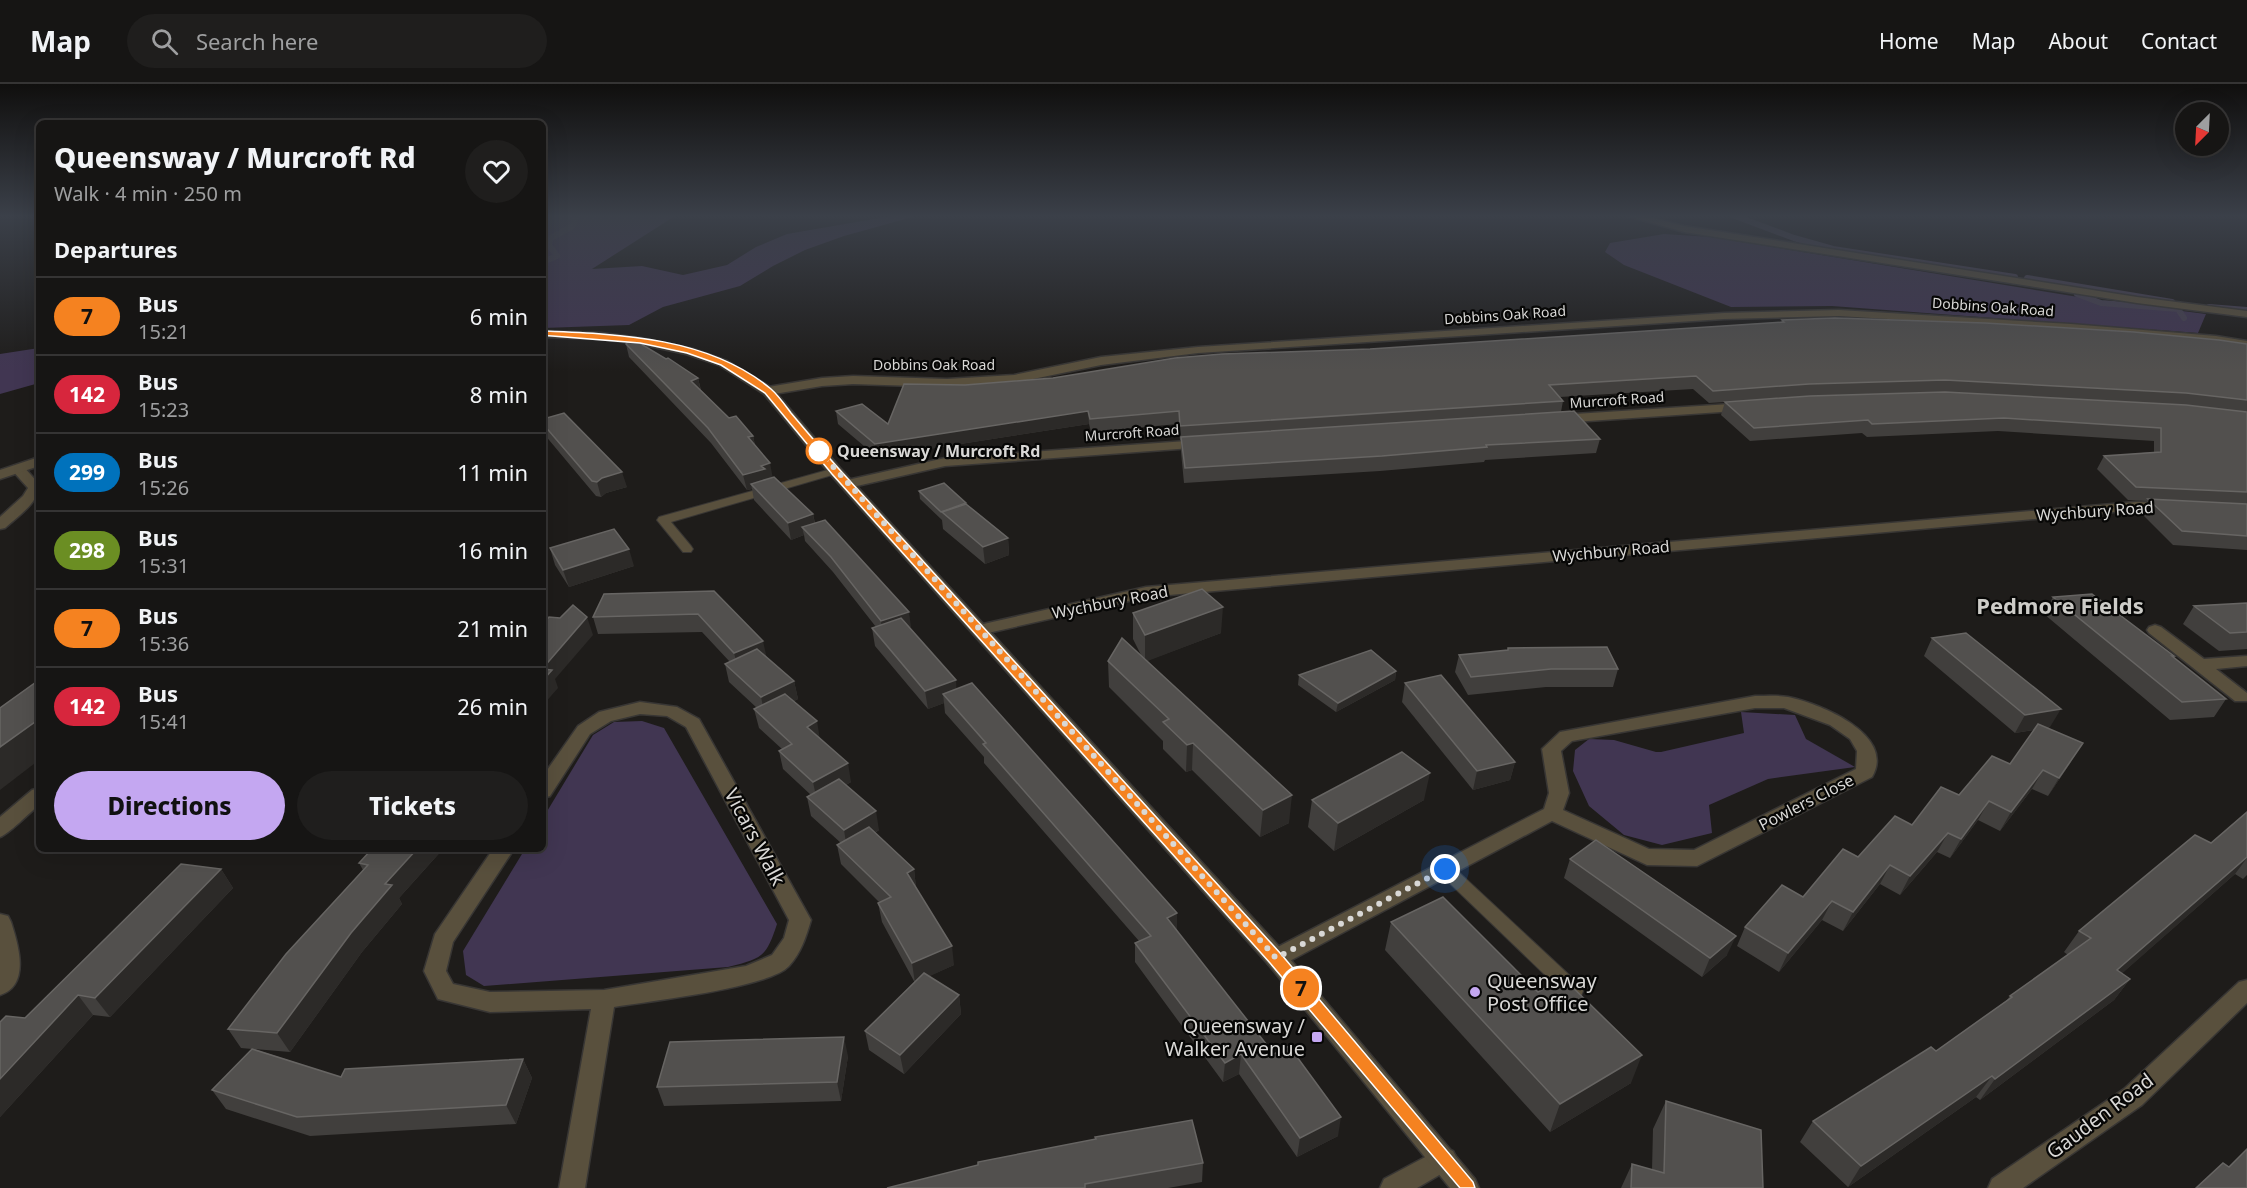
<!DOCTYPE html>
<html lang="en">
<head>
<meta charset="utf-8">
<style>
	body { margin:0; font-family:"Noto Sans",sans-serif; background:#1f1e1d; color:#f1f3f6; height:100vh; display:flex; flex-direction:column; font-size:22px; white-space:nowrap }
	* { box-sizing:border-box; margin:0 }
	p { font-size:20px; color:#9e9fa0 }
	.icon { flex:none; width:33px; height:33px; fill:none; stroke:currentColor; stroke-width:2; stroke-linecap:round; stroke-linejoin:round }
	.map { position:relative; flex:1; overflow:hidden }
	.drawer { position:absolute; left:36px; top:36px; width:510px; height:732px; display:flex; flex-direction:column; background:#161514; border-radius:9px; box-shadow:0 6px 24px #0002,0 0 0 2px #353434 }
	.drawer>* { flex:none }
	.badge { padding:0 12px; border-radius:20px; font-size:21px; line-height:39px }
	.needle { width:39px; rotate:204deg }
	.buttons { position:absolute; left:2175px; top:18px; display:grid; gap:12px }
	.buttons a { display:grid; place-items:center; width:54px; height:54px; border-radius:50%; background:#161514; box-shadow:0 6px 24px #0002,0 0 0 2px #353434; font-size:30px }
	.you { position:absolute; width:30px; height:30px; margin:-15px; border:4px solid #fff; border-radius:50%; background:#1a73e8; box-shadow:0 0 0 9px #1a73e833 }
	.map>.badge { position:absolute; translate:-50% -50%; box-shadow:0 0 0 3px #fff }
	h2 { padding:0 18px; font-size:22px; line-height:54px }
	.round { display:grid; place-items:center; flex:none; width:63px; height:63px; border-radius:32px; background:#1f1e1d }
	.headline { display:flex; align-items:center; justify-content:space-between; height:102px; padding:0 18px }
	h1 { font-size:28px; font-weight:800; line-height:45px }
	.cta { display:flex; gap:12px; margin-top:auto; padding:12px 18px }
	.cta a { flex:1; height:69px; border-radius:36px; background:#c4a7f1; color:#111; font-size:24px; font-weight:800; line-height:69px; text-align:center }
	.cta a+a { background:#1f1e1d; color:#f1f3f6 }
	ul { padding:0; list-style:none }
	li { display:flex; align-items:center; gap:18px; height:78px; padding:0 18px; border-top:2px solid #353434 }
	li div { flex:1 }
	li b { display:block; font-size:22px }
	li em { font-style:normal }
	li .badge { min-width:66px; font-weight:700; text-align:center }
	header { display:flex; align-items:center; gap:36px; box-sizing:border-box; height:84px; padding:0 30px; background:#161514; border-bottom:2px solid #353434 }
	header strong { font-size:28px }
	nav { display:flex; gap:33px; margin-inline-start:auto; font-size:21px }
	.search { width:420px; height:54px; background:#1f1e1d; display:flex; align-items:center; gap:15px; box-sizing:border-box; padding:0 21px; border-radius:33px; color:#9e9fa0; font-size:22px }
	.map>svg:first-child { display:block }
	.green { fill:#413652 }
	.lines { fill:none; stroke-linecap:round; stroke-linejoin:round }
	.stream { stroke:#474152; stroke-width:6 }
	.service-casing { stroke:#383634; stroke-width:2 }
	.minor-casing { stroke:#383634; stroke-width:3 }
	.tertiary-casing { stroke:#383634; stroke-width:3 }
	.service { fill:#59503d; fill-rule:evenodd }
	.minor { fill:#59503d; fill-rule:evenodd }
	.tertiary { fill:#59503d; fill-rule:evenodd }
	.wall { fill:#413f3d }
	.shaded-wall { fill:#2c2a28 }
	.building { fill:#52504e; stroke:#676563; stroke-width:1.5 }
	.line { fill:#f58220; stroke:#fff; stroke-width:1.5 }
	.walk { stroke:#d9d8d6; stroke-width:6; stroke-dasharray:0 10.8 }
	.stop-dot { fill:#fff; stroke:#f58220; stroke-width:3 }
	.poi-dot { fill:#c4a7f1; stroke:#070706; stroke-width:2 }
	.labels { text-anchor:middle; stroke-width:4.5; stroke-linejoin:round; paint-order:stroke }
	.far-street-label { font-size:14px; fill:#d9d8d6; stroke:#070706 }
	.stop-label { font-size:16px; font-weight:bold; fill:#d9d8d6; stroke:#070706; text-anchor:start }
	.street-label { font-size:16px; fill:#d9d8d6; stroke:#070706 }
	.near-street-label { font-size:20px; fill:#d9d8d6; stroke:#070706 }
	.near-poi-label { font-size:20px; fill:#d9d8d6; stroke:#070706; text-anchor:start }
	.district-label { font-size:22px; font-weight:bold; fill:#cdccc8; stroke:#070706 }
</style>
</head>
<body>
<header>
<strong>Map</strong>
<div class="search"><svg class="icon" aria-label="search" viewBox="0 0 24 24"><circle cx="10" cy="10" r="6"/><path d="M15 15l6 6"/></svg>Search here</div>
<nav><a>Home</a><a>Map</a><a>About</a><a>Contact</a></nav>
</header>
<div class="map">
<svg width="2247" height="1104" viewBox="0 0 2247 1104">
	<rect width="100%" height="100%" fill="#1e1c1a"/>
	<g class="green">
		<polygon points="543,132 675,132 592,185 642,182 683,191 727,181 756,163 787,150 891,132 916,132 844,152 805,166 773,182 740,202 663,223 629,241 543,244"/>
		<polygon points="1664,150 1711,153 2103,217 2206,230 2198,249 1832,222 1731,223 1624,181 1605,168 1610,159"/>
		<polygon points="39,264 39,299 0,310 0,270"/>
		<polygon points="1741,628 1795,631 1806,655 1855,683 1768,695 1709,721 1712,749 1662,761 1624,751 1589,722 1573,687 1575,666 1589,655 1614,656 1656,668 1661,668 1744,649"/>
		<path d="M642,637L664,644L777,840C766,874 762,874 728,883L484,902L466,891L463,867L525,765H543V734L593,651L614,638Z"/>
	</g>
	<g class="lines">
		<g class="stream">
			<polyline points="1735,132 1794,154 1833,165 2015,193"/>
			<polyline points="543,178 557,172 549,161 551,154 573,142 576,132"/>
			<polyline points="2027,194 2172,218"/>
			<polyline points="2077,210 2101,219 2178,225 2184,234"/>
			<polyline points="2209,223 2247,226"/>
		</g>
		<g class="service-casing">
			<g id="service">
				<polygon points="835,384 841,387 839,389 671,438 691,462 693,465 691,468 683,468 657,436 659,433"/>
				<polygon points="1445,779 1451,781 1581,902 1583,907 1581,912 1574,915 1567,912 1439,789 1437,785 1439,781"/>
			</g>
		</g>
		<g class="minor-casing">
			<g id="minor">
				<polygon points="1628,132 1645,132 1684,142 2137,213 2247,227 2247,233 2137,219 1684,148"/>
				<polygon points="1839,226 2071,240 2216,252 2247,257 2247,263 2216,258 2071,246 1839,232 1724,235 1198,269 1101,281 1014,299 947,303 853,300 822,302 768,311 762,307 768,303 822,294 853,292 947,295 1014,291 1101,273 1198,263 1724,229"/>
				<polygon points="1746,319 1750,320 1752,323 1750,326 1559,339 1553,335 1559,331"/>
				<polygon points="1201,356 1208,360 1206,363 945,382 848,404 841,400 843,397 945,374"/>
				<path d="M18,381L23,382L39,400C39,419 18,432 5,444L0,445V433L23,412L28,404L11,385Z"/>
				<polygon points="2136,418 2167,419 2174,423 2167,427 2136,426 1146,513 979,551 971,546 979,541 1146,503"/>
				<polygon points="2155,541 2161,543 2204,575 2247,572 2247,582 2216,585 2247,609 2247,617 2235,617 2149,549 2147,546 2149,543"/>
				<path d="M1755,612C1766,612 1778,611 1788,613C1818,619 1897,650 1872,693L1697,782L1647,781L1552,737L1284,880L1276,883L1268,880L1265,874L1268,868L1544,725L1549,709L1542,665L1560,648ZM1755,624H1784L1830,641L1850,655L1857,667L1856,685L1694,766L1649,765L1563,726L1569,709L1561,667L1572,657Z"/>
				<path d="M640,618L677,623L699,635L811,836C806,853 801,869 789,882C769,904 649,917 614,923L585,1104H559L591,925L490,928L438,915L424,887L435,850L493,765H514L453,858L446,887L453,900L490,908L604,906L746,882L772,871L784,854L789,836L686,643L667,632L640,630L611,637L590,650L550,712L543,714V692L578,642L599,628Z"/>
				<path d="M39,704V721C29,729 9,750 0,753V733L32,706Z"/>
				<path d="M0,830L8,832L11,838C18,860 31,901 0,911Z"/>
				<polygon points="1444,1063 1453,1067 1457,1075 1453,1083 1417,1104 1380,1104 1384,1095"/>
			</g>
		</g>
		<g class="tertiary-casing">
			<g id="tertiary">
				<polygon points="543,247 601,249 640,254 693,265 727,277 772,304 840,384 1284,868 1475,1095 1479,1104 1450,1104 1268,880 830,390 764,310 719,281 686,270 640,260 601,255 543,253"/>
				<polygon points="39,373 39,382 0,395 0,386"/>
				<polygon points="2247,896 2247,919 2142,1021 2023,1104 1988,1104 1992,1095 2124,1005 2239,898"/>
			</g>
		</g>
		<use href="#service" class="service"/>
		<use href="#minor" class="minor"/>
		<use href="#tertiary" class="tertiary"/>
	</g>
	<g class="wall">
		<polygon points="1782,236 2247,260 2247,466 2173,461 2141,429 2147,417 2128,416 2097,385 2104,372 2154,368 2154,357 1998,347 1867,353 1862,349 1750,357 1721,331 1725,318 1709,319 1693,305 1560,313 1563,317 1561,328 1600,355 1596,369 1485,376 1484,378 1380,387 1184,399 1181,368 1181,356 1180,356 1178,340 1091,348 1089,340 877,373 838,340 836,327 888,340 965,301 1053,294 1370,265 1781,238"/>
		<polygon points="626,260 698,294 701,306 729,334 753,352 755,361 772,394 813,430 815,439 911,543 909,543 956,596 956,605 1177,829 1177,847 1338,1052 1297,1073 1239,990 1223,998 1135,878 1135,859 1139,857 984,679 984,673 945,629 944,619 928,625 875,562 872,544 876,543 833,488 805,457 804,451 791,456 754,416 752,405 747,406 711,359 629,273"/>
		<polygon points="543,335 627,403 606,409 601,413 596,412 544,350"/>
		<polygon points="919,407 966,420 1008,454 1009,471 985,480 943,445 942,436 920,415"/>
		<polygon points="550,464 634,482 569,503 555,481"/>
		<polygon points="714,507 766,573 794,597 798,615 794,617 851,698 846,701 879,746 875,749 914,785 916,804 954,881 929,892 959,911 961,930 904,990 869,966 865,947 915,899 882,838 878,819 879,818 841,780 837,761 841,759 811,732 807,713 811,711 783,685 779,667 782,665 759,644 754,625 757,624 729,598 725,580 730,578 702,548 598,550 593,533"/>
		<polygon points="2053,513 2174,572 2173,573 2226,615 2214,633 2170,636 2044,530"/>
		<polygon points="2247,519 2247,565 2219,567 2183,540 2194,522"/>
		<polygon points="1133,529 1221,549 1146,577 1289,739 1260,753 1192,686 1186,688 1163,665 1163,657 1109,603 1108,577 1142,573 1133,555"/>
		<polygon points="1932,554 2050,643 2047,644 2071,678 2048,712 2032,705 2000,747 1978,736 1950,774 1937,768 1900,811 1880,800 1843,847 1822,836 1779,888 1737,862 1745,843 1803,813 1858,773 2010,680 2034,646 2015,649 1924,572"/>
		<polygon points="1459,571 1618,585 1613,603 1546,603 1468,611 1455,588"/>
		<polygon points="1396,587 1395,596 1336,628 1298,601 1299,591"/>
		<polygon points="1405,599 1515,678 1510,696 1473,706 1402,618"/>
		<polygon points="1312,716 1424,716 1334,767 1308,743"/>
		<polygon points="2247,728 2247,791 2243,795 2235,790 2122,889 2130,895 2114,916 1980,1016 1976,1013 1848,1103 1800,1058 1813,1037 1936,967 2006,917 2010,912 2068,871 2064,868 2079,847 2211,759"/>
		<polygon points="372,765 443,765 399,814 402,820 362,868 290,968 254,965 341,993 523,975 532,994 516,1040 310,1052 226,1025 212,1006 252,965 241,964 228,945 363,786 359,779"/>
		<polygon points="1570,775 1727,871 1702,893 1564,794"/>
		<polygon points="221,785 233,804 110,933 93,931 0,1033 0,938 25,934"/>
		<polygon points="1391,838 1538,908 1631,999 1550,1048 1385,866"/>
		<polygon points="848,972 841,1017 664,1022 657,1003"/>
		<polygon points="1666,1017 1763,1104 1621,1104 1632,1080 1652,1086 1653,1045"/>
		<polygon points="1203,1079 1202,1098 1168,1104 886,1104"/>
	</g>
	<g class="shaded-wall">
		<polygon points="698,294 701,308 691,297"/>
		<polygon points="1088,327 1089,340 877,373 875,360"/>
		<polygon points="753,352 756,367 748,353"/>
		<polygon points="770,379 773,395 751,400 752,405 747,406 743,391 761,382"/>
		<polygon points="622,388 627,403 606,409 601,413 597,398 602,394"/>
		<polygon points="813,430 816,447 802,443 804,451 791,456 788,439"/>
		<polygon points="1008,454 1009,471 985,480 983,463"/>
		<polygon points="629,465 634,482 569,503 563,486"/>
		<polygon points="1223,523 1221,549 1145,578 1145,551"/>
		<polygon points="909,528 911,543 883,552 881,537"/>
		<polygon points="587,533 593,551 555,595 558,604 543,621 543,584"/>
		<polygon points="763,557 767,575 739,587 734,569"/>
		<polygon points="1396,587 1395,596 1336,628 1338,619"/>
		<polygon points="956,596 957,614 943,610 944,619 928,625 925,607"/>
		<polygon points="794,597 798,615 765,631 761,613"/>
		<polygon points="2061,625 2050,643 2015,649 2025,631"/>
		<polygon points="39,635 39,676 0,706 0,663"/>
		<polygon points="817,637 820,656 807,643"/>
		<polygon points="1193,659 1192,686 1186,688 1187,661"/>
		<polygon points="2083,659 2071,678 2048,712 2059,694"/>
		<polygon points="1515,678 1510,696 1473,706 1477,687"/>
		<polygon points="848,679 851,698 817,717 813,698"/>
		<polygon points="2043,686 2032,705 2000,747 2011,728"/>
		<polygon points="1430,689 1424,716 1334,767 1338,739"/>
		<polygon points="1292,711 1289,739 1260,753 1263,726"/>
		<polygon points="1989,717 1978,736 1950,774 1961,755"/>
		<polygon points="876,727 879,746 847,765 844,746"/>
		<polygon points="1948,749 1937,768 1900,811 1910,792"/>
		<polygon points="417,765 443,765 399,814 402,820 362,868 290,968 277,949 385,800"/>
		<polygon points="2247,773 2247,774 2235,790 2101,908 2117,886"/>
		<polygon points="1890,781 1880,800 1843,847 1853,828"/>
		<polygon points="221,785 233,804 110,933 95,914"/>
		<polygon points="914,785 916,804 907,789"/>
		<polygon points="1832,817 1822,836 1779,888 1788,869"/>
		<polygon points="1177,829 1177,848 1167,834"/>
		<polygon points="1736,852 1727,871 1702,893 1710,874"/>
		<polygon points="952,862 954,881 915,899 912,879"/>
		<polygon points="2130,895 2114,916 1980,1016 1995,995"/>
		<polygon points="78,911 93,931 0,1033 0,995"/>
		<polygon points="959,911 961,930 904,990 900,971"/>
		<polygon points="844,953 848,972 841,1017 837,998"/>
		<polygon points="1241,970 1239,990 1223,998 1225,979"/>
		<polygon points="1642,971 1631,999 1550,1048 1560,1020"/>
		<polygon points="523,975 532,994 516,1040 506,1021"/>
		<polygon points="1992,992 1976,1013 1848,1103 1861,1082"/>
		<polygon points="1341,1033 1338,1052 1297,1073 1300,1054"/>
	</g>
	<g class="building">
		<polygon points="1835,234 1985,239 2134,248 2219,256 2247,260 2247,316 2186,309 1945,296 1809,300 1713,307 1696,292 1549,301 1563,317 1180,342 1179,327 1090,335 1088,327 875,360 836,327 862,320 888,340 904,300 965,301 1053,294 1175,274 1222,270 1370,265 1784,238 1782,236"/>
		<polygon points="631,254 666,275 668,274 698,294 691,297 729,334 736,332 753,352 748,353 770,379 761,382 765,385 743,391 708,344 626,260"/>
		<polygon points="1945,308 2186,321 2247,328 2247,408 2136,403 2104,372 2161,368 2161,344 2004,334 1872,340 1868,336 1754,344 1725,318 1810,312"/>
		<polygon points="1574,327 1600,355 1486,361 1487,363 1382,372 1185,384 1181,353"/>
		<polygon points="564,329 622,388 602,394 597,398 592,397 543,340 543,335"/>
		<polygon points="774,393 813,430 788,439 751,400"/>
		<polygon points="944,399 966,419 941,428 919,407"/>
		<polygon points="2148,415 2247,420 2247,452 2182,447"/>
		<polygon points="966,420 1008,454 983,463 942,428"/>
		<polygon points="825,436 909,528 881,537 831,473 802,443"/>
		<polygon points="614,445 629,465 563,486 550,464"/>
		<polygon points="1202,505 1223,523 1145,551 1133,529"/>
		<polygon points="714,507 763,557 734,569 698,530 593,533 604,510"/>
		<polygon points="2092,510 2174,572 2172,572 2226,615 2182,618 2053,513"/>
		<polygon points="2247,519 2247,548 2230,549 2194,522"/>
		<polygon points="573,521 587,533 543,584 543,540 549,533 560,534"/>
		<polygon points="901,534 956,596 925,607 872,544"/>
		<polygon points="1966,549 2061,625 2025,631 1932,554"/>
		<polygon points="1122,554 1292,711 1263,726 1193,659 1187,661 1163,638 1169,635 1108,577"/>
		<polygon points="1607,563 1618,585 1551,585 1471,593 1459,571 1508,566 1508,564"/>
		<polygon points="757,565 794,597 761,613 725,580"/>
		<polygon points="1371,566 1396,587 1338,619 1299,591"/>
		<polygon points="543,585 552,586 543,596"/>
		<polygon points="1441,591 1515,678 1477,687 1405,599"/>
		<polygon points="39,596 39,635 0,663 0,624"/>
		<polygon points="972,599 1177,829 1167,834 1274,970 1289,962 1341,1033 1300,1054 1241,970 1225,979 1135,859 1151,852 983,660 986,659 943,610"/>
		<polygon points="785,610 817,637 807,643 848,679 813,698 779,667 792,660 754,625"/>
		<polygon points="2038,640 2083,659 2059,694 2043,686 2011,728 1989,717 1961,755 1948,749 1910,792 1890,781 1853,828 1832,817 1788,869 1745,843 1782,801 1803,813 1843,765 1858,773 1895,732 1912,741 1941,703 1959,711 1992,672 2010,680"/>
		<polygon points="1402,668 1430,689 1338,739 1312,716"/>
		<polygon points="839,695 876,727 844,746 807,713"/>
		<polygon points="2247,728 2247,773 2117,886 2130,895 1995,995 1992,992 1861,1082 1813,1037 1931,963 1936,967 2012,913 2010,912 2091,854 2079,847 2195,751 2211,759"/>
		<polygon points="869,743 914,785 907,789 952,862 912,879 878,819 891,813 837,761"/>
		<polygon points="1596,756 1736,852 1710,874 1570,775"/>
		<polygon points="372,765 417,765 385,800 392,801 351,849 277,949 228,945 286,870 368,781 359,779"/>
		<polygon points="181,780 221,785 95,914 78,911 0,995 0,938 6,932 25,934"/>
		<polygon points="1443,813 1538,908 1563,894 1642,971 1560,1020 1391,838"/>
		<polygon points="924,889 959,911 900,971 865,947"/>
		<polygon points="844,953 837,998 657,1003 670,958"/>
		<polygon points="252,965 341,993 345,985 523,975 506,1021 297,1033 212,1006"/>
		<polygon points="1666,1017 1761,1046 1763,1104 1631,1104 1632,1080 1664,1089"/>
		<polygon points="1192,1036 1203,1079 1085,1100 1085,1104 887,1104 978,1081 978,1078 1096,1055 1095,1053"/>
		<polygon points="2247,1065 2247,1104 2196,1104 2223,1079 2229,1083"/>
	</g>
	<linearGradient id="sky" x2="0" y2="1"><stop stop-color="#100f0e"/><stop offset="0.46" stop-color="#3b4049"/><stop offset="1" stop-color="#3b4049" stop-opacity="0"/></linearGradient>
	<rect width="2247" height="287" fill="url(#sky)"/>
	<path class="line" d="M543,247C619,250 709,253 771,305C778,311 785,321 791,329C807,348 823,367 839,385L1281,870L1473,1098L1475,1104H1460L1270,879L832,390L765,309L721,281L687,269L640,259L540,251V248Z"/>
	<g class="lines">
		<polyline class="walk" points="819,367 1276,874 1445,785"/>
	</g>
	<circle class="stop-dot" cx="819" cy="367" r="12"/>
	<g class="poi-dot">
		<circle cx="1475" cy="908" r="6"/>
		<rect x="1311" y="947" width="12" height="12" rx="3"/>
	</g>
	<g class="labels">
		<g class="far-street-label">
			<text transform="translate(1993 223) rotate(4)" y="5">Dobbins Oak Road</text>
			<text transform="translate(1505 231) rotate(-4)" y="5">Dobbins Oak Road</text>
			<text x="934" y="286">Dobbins Oak Road</text>
			<text transform="translate(1617 316) rotate(-4)" y="5">Murcroft Road</text>
			<text transform="translate(1132 349) rotate(-4)" y="5">Murcroft Road</text>
		</g>
		<g class="stop-label">
			<text x="837" y="373">Queensway / Murcroft Rd</text>
		</g>
		<g class="street-label">
			<text transform="translate(2095 427) rotate(-4)" y="6">Wychbury Road</text>
			<text transform="translate(1611 467) rotate(-5)" y="6">Wychbury Road</text>
			<text transform="translate(1110 518) rotate(-11)" y="6">Wychbury Road</text>
			<text transform="translate(1806 718) rotate(-27)" y="6">Powlers Close</text>
		</g>
		<g class="near-street-label">
			<text transform="translate(755 753) rotate(62)" y="7">Vicars Walk</text>
			<text transform="translate(2100 1032) rotate(-37)" y="7">Gauden Road</text>
		</g>
		<g class="near-poi-label">
			<text x="1487" y="904">Queensway<tspan x="1487" dy="23">Post Office</tspan></text>
			<text x="1305" y="949" text-anchor="end">Queensway /<tspan x="1305" dy="23">Walker Avenue</tspan></text>
		</g>
		<g class="district-label">
			<text x="2060" y="530">Pedmore Fields</text>
		</g>
	</g>
</svg>
<div class="buttons">
<a><svg class="needle" viewBox="-14 -14 28 28"><path d="M0-13l5 13h-10z" fill="#e53935"/><path d="M0 13l5-13h-10z" fill="#9e9fa0"/></svg></a>
</div>
<div class="you" style="left:1445px;top:785px"></div>
<b class="badge" style="left:1301px;top:904px;background:#f58220;color:#111">7</b>
<section class="drawer">
<div class="headline"><div><h1>Queensway / Murcroft Rd</h1><p>Walk · 4 min · 250 m</p></div><a class="round"><svg class="icon" aria-label="heart" viewBox="0 0 24 24"><path d="M12 20l-8-8c-3-5 5-10 8-4 3-6 11-1 8 4z"/></svg></a></div>
<h2>Departures</h2>
<ul>
<li><span class="badge" style="background:#f58220;color:#111">7</span><div><b>Bus</b><p>15:21</p></div><em>6 min</em></li>
<li><span class="badge" style="background:#d7263d;color:#fff">142</span><div><b>Bus</b><p>15:23</p></div><em>8 min</em></li>
<li><span class="badge" style="background:#0072bc;color:#fff">299</span><div><b>Bus</b><p>15:26</p></div><em>11 min</em></li>
<li><span class="badge" style="background:#6b8e23;color:#fff">298</span><div><b>Bus</b><p>15:31</p></div><em>16 min</em></li>
<li><span class="badge" style="background:#f58220;color:#111">7</span><div><b>Bus</b><p>15:36</p></div><em>21 min</em></li>
<li><span class="badge" style="background:#d7263d;color:#fff">142</span><div><b>Bus</b><p>15:41</p></div><em>26 min</em></li>
</ul>
<div class="cta"><a>Directions</a><a>Tickets</a></div>
</section>
</div>
</body>
</html>
